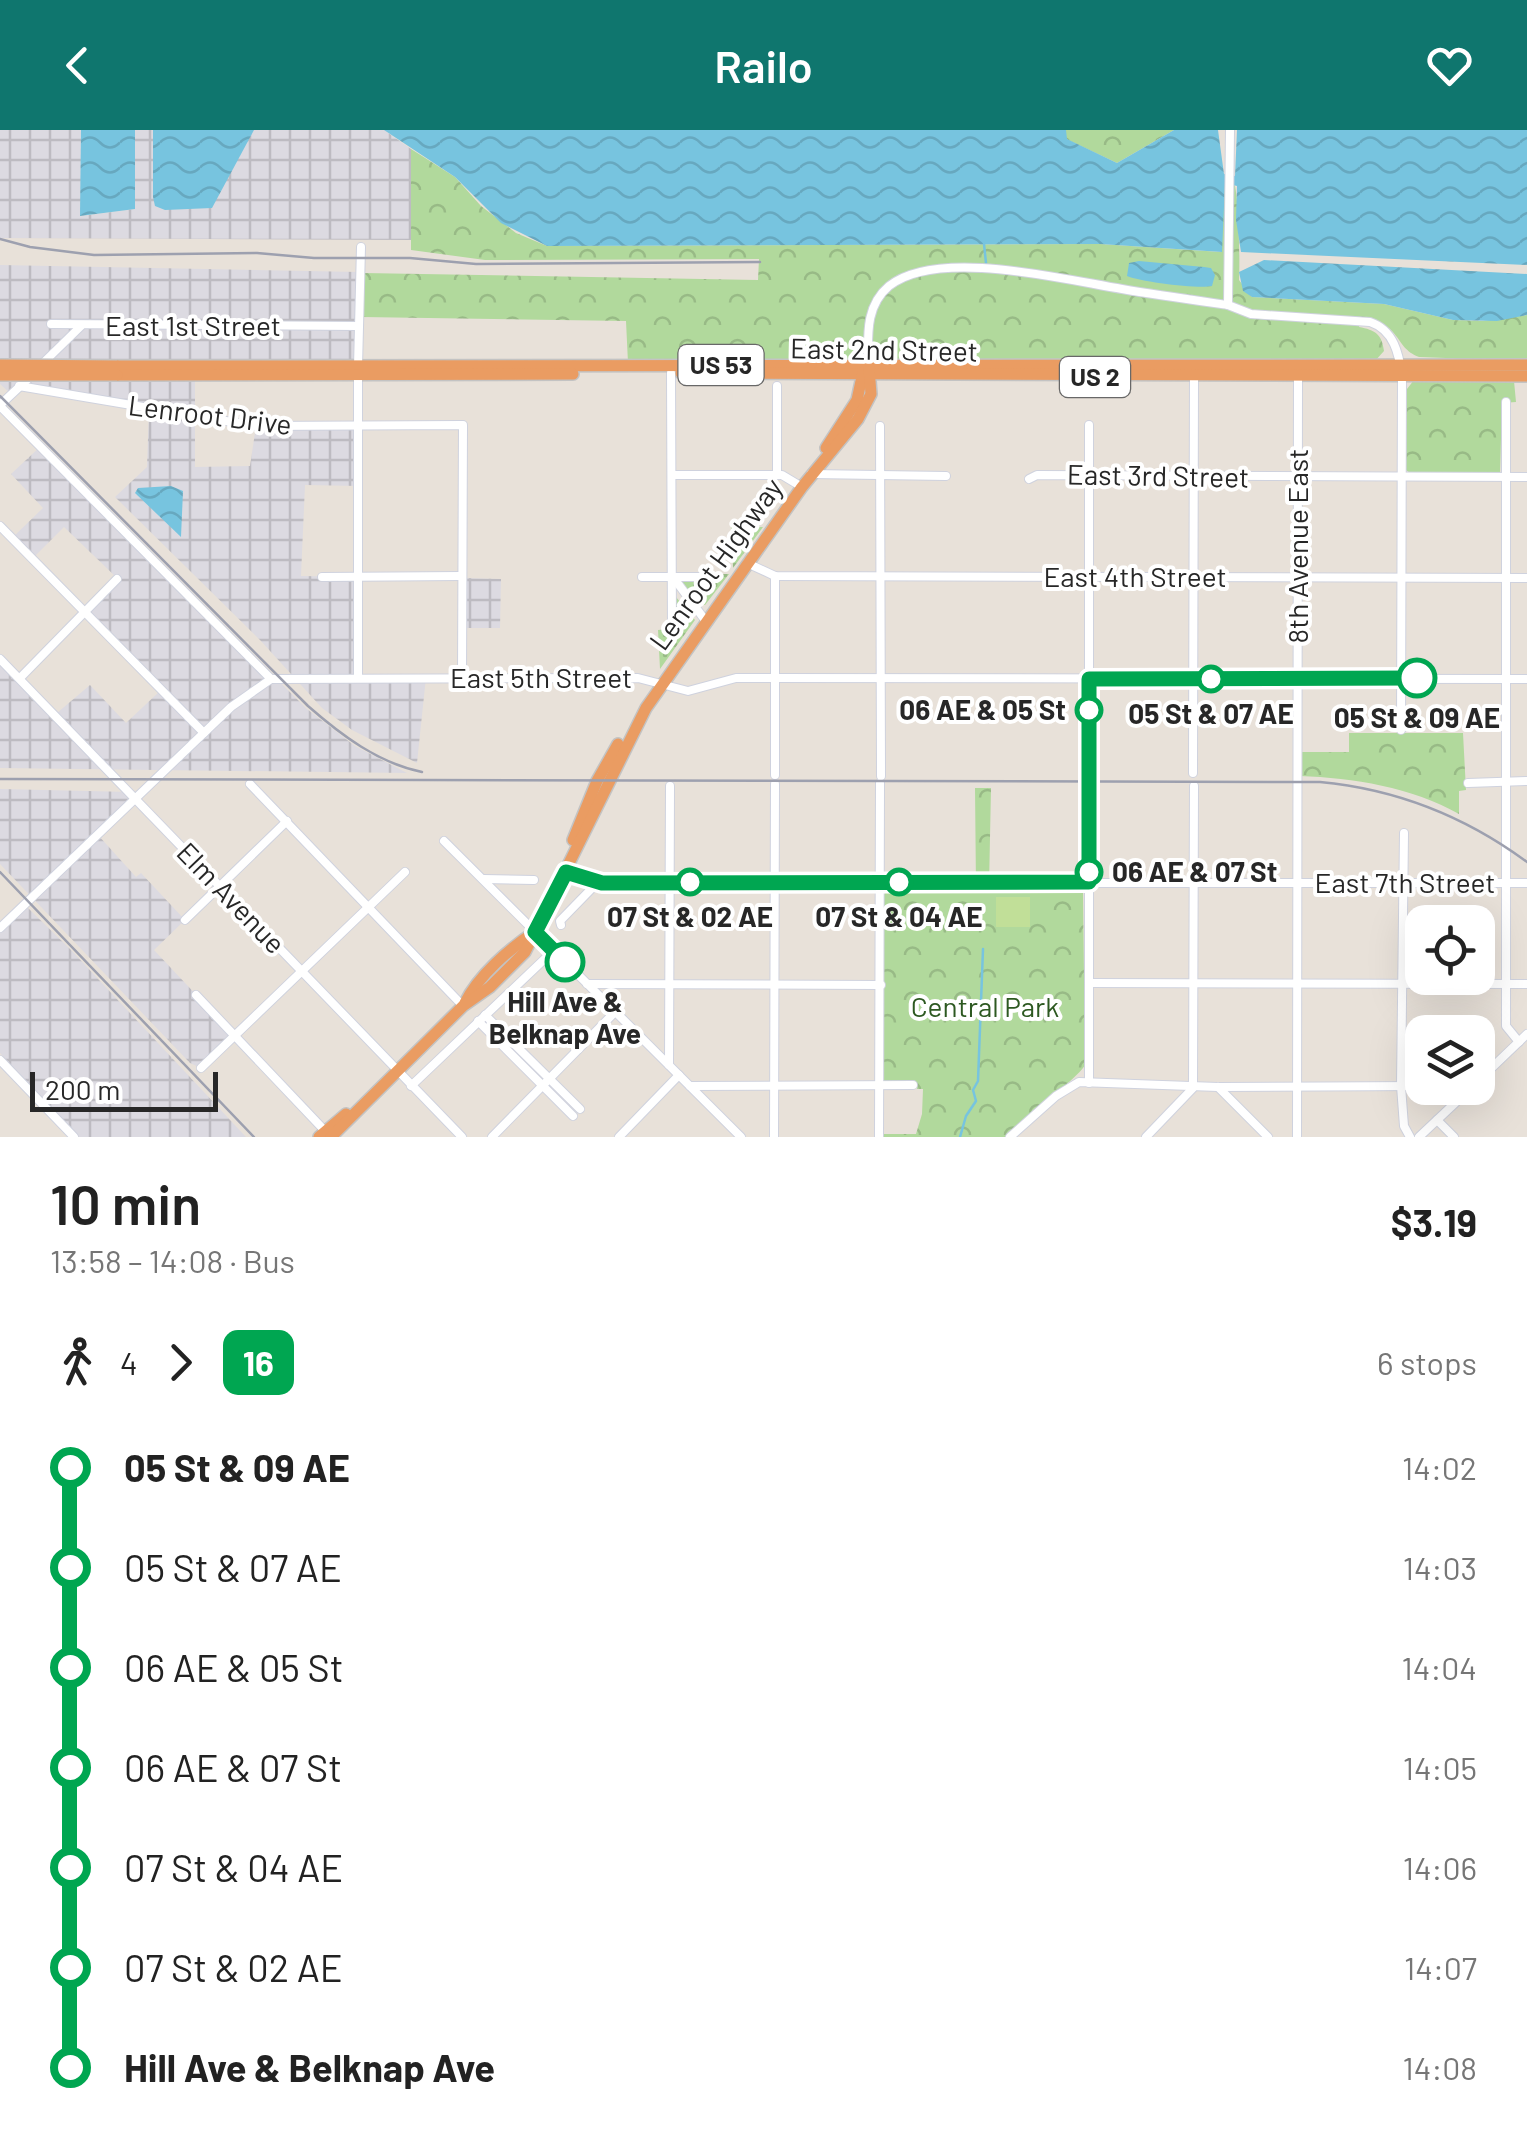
<!DOCTYPE html>
<html lang="en">
<head>
<meta charset="utf-8">
<style>
	body { margin:0; font-family:Barlow,sans-serif; background:#f6f6f6; color:#222; height:100vh; display:flex; flex-direction:column; font-size:38px; white-space:nowrap }
	* { box-sizing:border-box; margin:0 }
	p { font-size:32px; color:#767676 }
	.icon { flex:none; width:55px; height:55px; fill:none; stroke:currentColor; stroke-width:2; stroke-linecap:round; stroke-linejoin:round }
	.map { position:relative; height:1007px; overflow:hidden }
	.sheet { display:flex; flex-direction:column; background:#fff; flex:1 }
	.sheet>* { flex:none }
	.badge { padding:0 20px; border-radius:15px; font-size:35px; line-height:65px }
	.fabs { position:absolute; left:1405px; top:775px; display:grid; gap:20px }
	.fabs a { display:grid; place-items:center; width:90px; height:90px; border-radius:20px; background:#fff; box-shadow:0 10px 40px #0002; font-size:50px }
	.scale { position:absolute; left:30px; bottom:25px; width:188px; box-sizing:border-box; padding-left:10px; border:5px solid #272727; border-top:0; font-size:28px; line-height:35px; white-space:nowrap; color:#272727; -webkit-text-stroke:8px #fff; paint-order:stroke }
	.map>.badge { position:absolute; translate:-50% -50%; box-shadow:0 0 0 5px #fff }
	.legs { display:flex; align-items:center; gap:15px; height:110px; padding:0 50px; font-size:32px }
	.legs p { margin-inline-start:auto }
	.headline { display:flex; align-items:center; justify-content:space-between; height:170px; padding:0 50px }
	h1 { font-size:55px; font-weight:600; line-height:75px }
	ul { padding:0 50px; list-style:none }
	li { display:flex; align-items:center; gap:35px; height:100px; font-size:38px }
	li i { display:grid; place-items:center; width:15px; height:100%; margin:0 12px; background:currentColor }
	li i::after { content:''; width:25px; height:25px; margin:-12px; border:8px solid; border-radius:50%; background:#fff }
	li p { margin-inline-start:auto }
	li:first-child i { background:linear-gradient(#0000 50%,currentColor 0) }
	li:last-child i { background:linear-gradient(currentColor 50%,#0000 0) }
	header { display:flex; justify-content:space-between; align-items:center; height:130px; padding:0 50px; background:#0f766e; color:#fff; font-size:45px; font-weight:600 }
	.map>svg:first-child { display:block }
	.industrial { fill:url(#industrial-grid) }
	.grass { fill:url(#grass-dots) }
	.forest { fill:url(#forest-crowns) }
	.pitch { fill:#c1df98 }
	.water { fill:url(#water-waves) }
	.lines { fill:none; stroke-linecap:round; stroke-linejoin:round }
	.stream { stroke:#77c4df; stroke-width:2.5 }
	.minor-casing { stroke:#cfd2de; stroke-width:10 }
	.highway-casing { stroke:#c3c3c3; stroke-width:14 }
	.minor { stroke:#fff; stroke-width:8 }
	.highway { stroke:#ea9c62; stroke-width:11 }
	.rail { stroke:#9da0af; stroke-width:2.5 }
	.highway-bridge-casing { stroke:#c3c3c3; stroke-width:14; stroke-linecap:butt }
	.highway-bridge { stroke:#ea9c62; stroke-width:11 }
	.line-1-casing { stroke:#fff; stroke-width:22 }
	.line-1 { stroke:#00a651; stroke-width:15 }
	.stop-1-dot { fill:#fff; stroke:#00a651; stroke-width:5 }
	.labels { text-anchor:middle; stroke-width:8; stroke-linejoin:round; paint-order:stroke }
	.shield { fill:#fff; stroke:#686868; stroke-width:2.5 }
	.shield-label { font-size:25px; font-weight:bold; fill:#272727 }
	.street-label { font-size:28px; fill:#272727; stroke:#fff }
	.stop-label { font-size:28px; font-weight:bold; fill:#272727; stroke:#fff }
	.park-label { font-size:28px; fill:#2d5921; stroke:#fff }
</style>
</head>
<body>
<header><svg class="icon" aria-label="back" viewBox="0 0 24 24"><path d="M15 5l-7 7 7 7"/></svg>Railo<svg class="icon" aria-label="heart" viewBox="0 0 24 24"><path d="M12 20l-8-8c-3-5 5-10 8-4 3-6 11-1 8 4z"/></svg></header>
<div class="map">
<svg width="1527" height="1007" viewBox="0 0 1527 1007">
	<defs>
		<pattern id="industrial-grid" width="8" height="8" patternUnits="userSpaceOnUse" patternTransform="scale(2.5)"><rect width="8" height="8" fill="#dcdae1"/><path d="M0 4h8M4 0v8" fill="none" stroke="#bdbbc1"/></pattern>
		<pattern id="grass-dots" width="8" height="8" patternUnits="userSpaceOnUse" patternTransform="scale(2.5)"><rect width="8" height="8" fill="#b1d99c"/><path d="M2 2h.1M6 6h.1" fill="none" stroke="#98ba86" stroke-width="1.8" stroke-linecap="round"/></pattern>
		<pattern id="forest-crowns" width="20" height="18" patternUnits="userSpaceOnUse" patternTransform="scale(2.5)"><rect width="20" height="18" fill="#b1d99c"/><path d="M2 6a3 3 0 1 1 6 0M12 15a3 3 0 1 1 6 0" fill="none" stroke="#98ba86"/></pattern>
		<pattern id="water-waves" width="16" height="10" patternUnits="userSpaceOnUse" patternTransform="scale(2.5)"><rect width="16" height="10" fill="#77c4df"/><path d="M0 5q4-4 8 0t8 0" fill="none" stroke="#67a8bf"/></pattern>
	</defs>
	<rect width="100%" height="100%" fill="#e8e1d9"/>
	<g class="industrial">
		<polygon points="0,0 81,0 81,86 135,79 135,0 384,0 411,19 412,110 0,108"/>
		<polygon points="0,135 359,142 358,237 195,244 195,337 250,336 256,296 359,296 359,356 305,355 301,446 359,447 358,548 426,547 417,633 352,600 322,578 260,510 115,367 147,337 149,279 20,256 11,264 0,254"/>
		<polygon points="41,316 307,579 355,616 407,643 0,638 0,529 57,583 90,555 126,593 161,560 86,482 117,448 64,397 33,428 12,408 43,378 11,344"/>
		<polygon points="464,448 501,449 500,498 464,498"/>
		<polygon points="0,659 131,662 136,668 98,705 136,747 141,743 185,790 154,820 234,905 201,938 190,933 0,734"/>
		<polygon points="27,777 71,820 246,1007 79,1007 0,923 0,802"/>
	</g>
	<g class="grass">
		<polygon points="731,397 763,397 733,438"/>
		<polygon points="715,444 729,444 705,475 696,472 679,451"/>
		<polygon points="676,467 695,490 660,539 658,500 668,499 668,504 674,504"/>
	</g>
	<g class="forest">
		<polygon points="1066,0 1174,0 1117,33 1066,9"/>
		<path d="M411,19L455,47L481,76L516,103L547,116L1100,114L1221,122L1224,53H1234C1239,65 1240,133 1239,150L1252,167L1384,174L1453,190L1483,191L1527,185V231L1419,227C1393,217 1403,193 1361,188L1359,197C1375,200 1382,204 1384,221L1375,231L628,233L626,191L362,187L363,143L758,150L759,129L485,130L411,120Z"/>
		<polygon points="1414,250 1514,251 1516,272 1502,273 1500,344 1410,343 1406,340 1407,259"/>
		<path d="M1349,603H1463L1466,660L1459,661V684C1412,657 1353,648 1300,646L1301,622H1349Z"/>
		<path d="M975,658H991L989,757L1077,758L1083,763L1085,935C1081,945 1019,994 1005,1007H882V1004H916L922,984L923,959H917V952H885L882,949L884,764L889,758H976Z"/>
	</g>
	<rect class="pitch" x="996" y="767" width="34" height="30"/>
	<g class="water">
		<polygon points="81,0 135,0 135,79 80,86"/>
		<polygon points="153,0 254,0 212,78 165,80 155,76 153,67"/>
		<polygon points="384,0 1066,0 1067,9 1117,33 1174,0 1218,0 1224,44 1235,46 1237,0 1527,0 1527,135 1241,122 1236,90 1237,56 1225,53 1222,122 1100,114 547,116 501,93 455,47"/>
		<polygon points="1264,130 1527,144 1527,185 1497,191 1453,190 1384,174 1252,167 1243,161 1239,142"/>
		<path d="M1139,131L1204,137L1211,138L1215,145L1212,156C1198,159 1141,152 1127,146L1129,133Z"/>
		<polygon points="171,356 183,361 181,407 135,363 138,358"/>
	</g>
	<g class="lines">
		<g class="stream">
			<polyline points="984,114 986,133"/>
			<polyline points="960,1007 966,986 976,971 973,960 978,951 983,819"/>
		</g>
		<g class="minor-casing">
			<g id="minor">
				<polyline points="1228,175 1230,0"/>
				<polyline points="51,194 358,196"/>
				<path d="M868,234C868,206 865,176 889,156C937,117 1066,150 1122,159C1157,165 1193,170 1228,175L1251,184L1370,192C1394,200 1399,224 1402,246L1401,600"/>
				<polyline points="41,235 81,196"/>
				<polyline points="358,237 361,117"/>
				<polyline points="671,243 672,503"/>
				<polyline points="19,256 256,296 463,295 462,547"/>
				<polyline points="777,256 777,345"/>
				<polyline points="1506,272 1506,896 1519,912"/>
				<polyline points="0,275 32,245"/>
				<polyline points="0,276 271,549"/>
				<polyline points="1089,295 1089,953"/>
				<polyline points="880,296 881,646"/>
				<polyline points="811,344 946,346"/>
				<polyline points="672,345 782,345 802,357"/>
				<polyline points="1029,349 1037,345 1527,347"/>
				<polyline points="0,396 204,603"/>
				<polyline points="747,433 775,446 1527,448"/>
				<polyline points="775,446 775,645"/>
				<polyline points="322,447 462,446"/>
				<polyline points="642,447 715,447"/>
				<polyline points="673,447 705,490"/>
				<polyline points="0,529 462,1007"/>
				<polyline points="20,548 117,449"/>
				<polyline points="358,548 358,245"/>
				<polyline points="1193,643 1194,247"/>
				<polyline points="1468,653 1527,651"/>
				<polyline points="250,654 463,876"/>
				<polyline points="1404,703 1401,956 1404,996 1410,1007"/>
				<polyline points="444,711 741,1007"/>
				<polyline points="566,742 608,753 1527,753"/>
				<polyline points="483,749 534,750"/>
				<polyline points="185,790 287,691"/>
				<polyline points="561,795 560,791 598,752"/>
				<polyline points="0,798 231,577 271,549 638,548 688,561 736,548 1527,549"/>
				<polyline points="1089,853 1527,854"/>
				<polyline points="587,854 881,855"/>
				<polyline points="196,865 327,1003"/>
				<polyline points="485,885 580,979"/>
				<polyline points="478,891 573,986"/>
				<polyline points="0,930 74,1007"/>
				<polyline points="669,935 670,656"/>
				<polyline points="201,938 405,742"/>
				<polyline points="1478,951 1527,904"/>
				<polyline points="411,956 553,821"/>
				<polyline points="690,956 913,955"/>
				<polyline points="1218,957 1268,1007"/>
				<polyline points="1437,990 1454,1007"/>
				<polyline points="492,1007 615,882"/>
				<polyline points="619,1007 679,945"/>
				<polyline points="774,1007 775,654"/>
				<polyline points="879,1007 880,653"/>
				<polyline points="1010,1007 1056,966 1079,952 1218,957 1422,956"/>
				<polyline points="1146,1007 1193,958 1194,656"/>
				<polyline points="1297,1007 1298,245"/>
				<polyline points="1419,1007 1471,958"/>
			</g>
		</g>
		<g class="highway-casing">
			<g id="highway">
				<polyline points="117,236 1527,235"/>
				<polyline points="681,243 1527,246"/>
				<polyline points="117,245 573,244"/>
				<polyline points="826,318 857,270 863,242"/>
				<polyline points="573,710 597,651 618,614"/>
				<path d="M465,873C478,846 510,818 535,802"/>
				<polyline points="319,1007 346,984"/>
				<polyline points="331,1007 463,876 490,857 525,822 646,578 802,357 858,289 871,264 869,238"/>
			</g>
		</g>
		<use href="#minor" class="minor"/>
		<use href="#highway" class="highway"/>
		<g class="rail">
			<polyline points="0,109 30,117 94,125 257,123 314,128 410,128 476,134 760,132"/>
			<path d="M0,266L308,576C341,605 378,633 422,642"/>
			<path d="M0,649L1320,652C1395,659 1466,687 1527,732"/>
			<polyline points="0,742 254,1007"/>
		</g>
		<g class="highway-bridge-casing">
			<g id="highway-bridge">
				<polyline points="0,235 117,236"/>
				<polyline points="0,245 117,245"/>
			</g>
		</g>
		<use href="#highway-bridge" class="highway-bridge"/>
	</g>
	<g class="lines">
		<g class="line-1-casing">
			<polyline id="line-1" points="565,832 535,802 566,742 602,753 1089,752 1089,549 1417,548"/>
		</g>
		<use href="#line-1" class="line-1"/>
	</g>
	<g class="stop-1-dot">
		<circle cx="1417" cy="548" r="18"/>
		<circle cx="1211" cy="549" r="12"/>
		<circle cx="1089" cy="580" r="12"/>
		<circle cx="1089" cy="742" r="12"/>
		<circle cx="690" cy="752" r="12"/>
		<circle cx="899" cy="752" r="12"/>
		<circle cx="565" cy="832" r="18"/>
	</g>
	<g class="labels">
		<g class="shield">
			<rect x="678.5" y="215" width="85" height="40" rx="8"/>
			<rect x="1060" y="227" width="70" height="40" rx="8"/>
		</g>
		<g class="shield-label">
			<text x="721" y="244">US 53</text>
			<text x="1095" y="256">US 2</text>
		</g>
		<g class="street-label">
			<text x="193" y="206">East 1st Street</text>
			<text transform="translate(884 220) rotate(1)" y="10">East 2nd Street</text>
			<text transform="translate(210 285) rotate(7)" y="10">Lenroot Drive</text>
			<text transform="translate(1158 346) rotate(1)" y="10">East 3rd Street</text>
			<text transform="translate(1298 416) rotate(-90)" y="10">8th Avenue East</text>
			<text transform="translate(716 434) rotate(-54)" y="10">Lenroot Highway</text>
			<text x="1135" y="457">East 4th Street</text>
			<text x="541" y="558">East 5th Street</text>
			<text x="1405" y="763">East 7th Street</text>
			<text transform="translate(231 768) rotate(46)" y="10">Elm Avenue</text>
		</g>
		<g class="stop-label">
			<text x="1066" y="590" text-anchor="end">06 AE &amp; 05 St</text>
			<text x="1211" y="594">05 St &amp; 07 AE</text>
			<text x="1417" y="598">05 St &amp; 09 AE</text>
			<text x="1112" y="752" text-anchor="start">06 AE &amp; 07 St</text>
			<text x="690" y="797">07 St &amp; 02 AE</text>
			<text x="899" y="797">07 St &amp; 04 AE</text>
			<text x="565" y="882">Hill Ave &amp;<tspan x="565" dy="32">Belknap Ave</tspan></text>
		</g>
		<g class="park-label">
			<text x="985" y="887">Central Park</text>
		</g>
	</g>
</svg>
<div class="fabs">
<a><svg class="icon" aria-label="locate" viewBox="0 0 24 24"><circle cx="12" cy="12" r="6"/><path d="M12 2v4M12 18v4M2 12h4M18 12h4"/></svg></a>
<a><svg class="icon" aria-label="layers" viewBox="0 0 24 24"><path d="M12 4l9 5-9 5-9-5zM3 14l9 5 9-5"/></svg></a>
</div>
<div class="scale">200 m</div>
</div>
<section class="sheet">
<div class="headline"><div><h1>10 min</h1><p>13:58 – 14:08 · Bus</p></div><b>$3.19</b></div>
<div class="legs"><svg class="icon" aria-label="walk" viewBox="0 0 24 24"><circle cx="13" cy="4" r="2"/><path d="M13 8l-2 6 4 7M11 14l-3 7M7 12l3-4h3l4 4"/></svg>4<svg class="icon" aria-label="forward" viewBox="0 0 24 24"><path d="M9 5l7 7-7 7"/></svg><b class="badge" style="background:#00a651;color:#fff">16</b><p>6 stops</p></div>
<ul>
<li><i style="color:#00a651"></i><b>05 St &amp; 09 AE</b><p>14:02</p></li>
<li><i style="color:#00a651"></i><span>05 St &amp; 07 AE</span><p>14:03</p></li>
<li><i style="color:#00a651"></i><span>06 AE &amp; 05 St</span><p>14:04</p></li>
<li><i style="color:#00a651"></i><span>06 AE &amp; 07 St</span><p>14:05</p></li>
<li><i style="color:#00a651"></i><span>07 St &amp; 04 AE</span><p>14:06</p></li>
<li><i style="color:#00a651"></i><span>07 St &amp; 02 AE</span><p>14:07</p></li>
<li><i style="color:#00a651"></i><b>Hill Ave &amp; Belknap Ave</b><p>14:08</p></li>
</ul>
</section>
</body>
</html>
